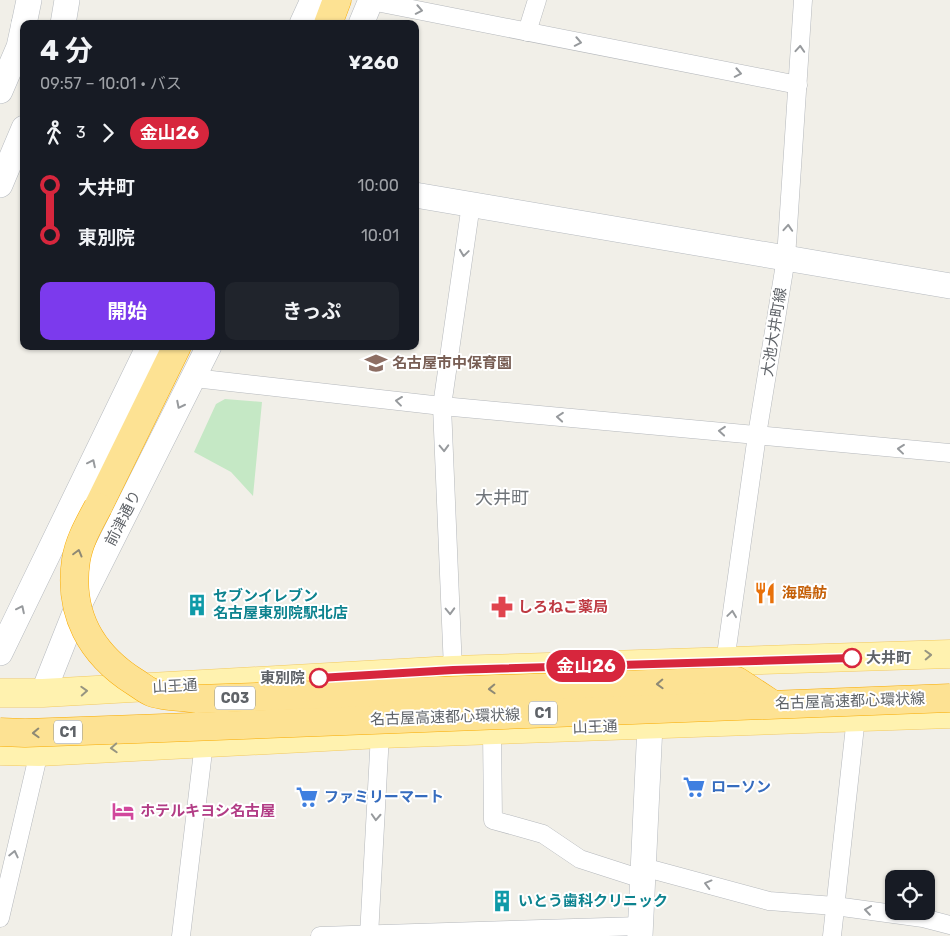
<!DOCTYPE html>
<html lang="ja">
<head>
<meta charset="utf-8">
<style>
	body { margin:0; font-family:Rubik,"Noto Sans JP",sans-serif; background:#20242c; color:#f1f3f6; height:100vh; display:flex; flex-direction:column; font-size:19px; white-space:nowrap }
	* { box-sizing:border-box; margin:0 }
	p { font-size:16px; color:#9ea1a6 }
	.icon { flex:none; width:28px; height:28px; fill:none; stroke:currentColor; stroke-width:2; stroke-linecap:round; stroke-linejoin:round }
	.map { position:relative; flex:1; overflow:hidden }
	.details { position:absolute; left:20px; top:20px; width:399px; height:330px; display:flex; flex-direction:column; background:#171b24; border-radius:10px; box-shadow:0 1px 4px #0004 }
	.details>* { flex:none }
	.badge { padding:0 10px; border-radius:16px; font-size:18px; line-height:32px }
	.fabs { position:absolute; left:885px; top:870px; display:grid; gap:10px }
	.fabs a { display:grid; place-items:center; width:50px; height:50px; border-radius:10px; background:#171b24; box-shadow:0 1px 4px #0004; font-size:25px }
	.map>.badge { position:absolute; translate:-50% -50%; box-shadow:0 0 0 2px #fff }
	.legs { display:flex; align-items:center; gap:8px; height:55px; padding:0 20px; font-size:16px }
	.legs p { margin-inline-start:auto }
	.summary { display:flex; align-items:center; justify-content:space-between; height:85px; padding:0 20px }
	h1 { font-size:28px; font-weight:700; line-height:38px }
	.action { display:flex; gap:10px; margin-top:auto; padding:10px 20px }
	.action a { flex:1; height:58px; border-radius:10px; background:#7c3aed; color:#fff; font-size:20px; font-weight:700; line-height:58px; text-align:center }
	.action a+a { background:#20242c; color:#f1f3f6 }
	ul { padding:0 20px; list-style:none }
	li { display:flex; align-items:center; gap:18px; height:50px; font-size:19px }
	li i { display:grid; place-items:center; width:8px; height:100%; margin:0 6px; background:currentColor }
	li i::after { content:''; width:12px; height:12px; margin:-6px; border:4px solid; border-radius:50%; background:#171b24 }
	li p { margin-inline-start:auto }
	li:first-child i { background:linear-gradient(#0000 50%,currentColor 0) }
	li:last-child i { background:linear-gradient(currentColor 50%,#0000 0) }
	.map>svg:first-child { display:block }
	.grass { fill:#c5e8c5 }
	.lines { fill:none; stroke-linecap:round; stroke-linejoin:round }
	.street-casing { stroke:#b5b8bc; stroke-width:19 }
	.secondary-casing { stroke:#b6babf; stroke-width:26 }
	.primary-casing { stroke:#f2c960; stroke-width:29 }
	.highway-casing { stroke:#f9ab00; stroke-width:29 }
	.street { stroke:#fff; stroke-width:18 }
	.secondary { stroke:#fff; stroke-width:25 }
	.primary { stroke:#fff2af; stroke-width:28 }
	.highway { stroke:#fde293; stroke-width:28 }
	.highway-bridge-casing { stroke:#f9ab00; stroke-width:29; stroke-linecap:butt }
	.highway-bridge { stroke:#fde293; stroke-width:28 }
	.oneway { stroke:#979a9d }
	.oneway2 { stroke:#8e8975 }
	.oneway3 { stroke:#979581 }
	.line-1-casing { stroke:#fff; stroke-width:11 }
	.line-1 { stroke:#d7263d; stroke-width:8 }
	.stop-1-dot { fill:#fff; stroke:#d7263d; stroke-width:2.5 }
	.labels { text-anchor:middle; stroke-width:4; stroke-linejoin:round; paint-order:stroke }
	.shield { fill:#fff; stroke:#8f9295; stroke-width:1 }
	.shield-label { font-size:14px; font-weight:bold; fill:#5f6368 }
	.street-label { font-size:15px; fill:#5f6368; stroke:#fff }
	.education-label { font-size:15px; font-weight:bold; fill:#785e54; stroke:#fff; text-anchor:start }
	.food-label { font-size:15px; font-weight:bold; fill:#c56008; stroke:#fff; text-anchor:start }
	.culture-label { font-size:15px; font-weight:bold; fill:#0d838f; stroke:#fff; text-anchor:start }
	.health-label { font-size:15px; font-weight:bold; fill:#be3a42; stroke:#fff; text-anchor:start }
	.stop-label { font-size:15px; font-weight:bold; fill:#5f6368; stroke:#fff; text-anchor:start }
	.shop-label { font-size:15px; font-weight:bold; fill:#366cbe; stroke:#fff; text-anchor:start }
	.hotel-label { font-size:15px; font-weight:bold; fill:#b23c85; stroke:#fff; text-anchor:start }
	.quarter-label { font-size:18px; fill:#70757a; stroke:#fff }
</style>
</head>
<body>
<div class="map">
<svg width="950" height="936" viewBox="0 0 950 936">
	<rect width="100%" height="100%" fill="#f1efe8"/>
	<polygon class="grass" points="225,399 262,402 253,496 231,472 194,452 216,404"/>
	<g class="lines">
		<g class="street-casing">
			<g id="street">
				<polyline points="371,1 798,85"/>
				<polyline points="527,32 537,0"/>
				<polyline points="194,378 442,406 950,453"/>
				<polyline points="725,662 757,435 786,258 803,0"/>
				<polyline points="453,670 442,406 471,204"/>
				<polyline points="492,731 493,820 543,834 580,859 642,879"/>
				<polyline points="643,867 769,901 835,906 923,918 950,925"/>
				<polyline points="0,918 39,752"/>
				<polyline points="181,936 204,743"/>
				<polyline points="320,936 640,926"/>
				<polyline points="369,936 380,734"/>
				<polyline points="832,936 856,717"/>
			</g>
		</g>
		<g class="secondary-casing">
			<g id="secondary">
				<polyline points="24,24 29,0"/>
				<polyline points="63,24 67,0"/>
				<polyline points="302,24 313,0"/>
				<polyline points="361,24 371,0"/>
				<polyline points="0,91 19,47 24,24"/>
				<polyline points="0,185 24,128"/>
				<polyline points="415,195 950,286"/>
				<polyline points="0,653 149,346"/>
				<polyline points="43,693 74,615 209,346"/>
				<polyline points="640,936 650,725 666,712"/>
			</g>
		</g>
		<g class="primary-casing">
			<g id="primary">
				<polyline points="0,693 43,693 453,670 950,654"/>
				<polyline points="0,751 39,752 380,734 950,714"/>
			</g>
		</g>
		<g class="highway-casing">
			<g id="highway">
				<polyline points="328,24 337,0"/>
				<polyline points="98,507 177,346"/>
			</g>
		</g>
		<use href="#street" class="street"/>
		<use href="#secondary" class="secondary"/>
		<use href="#primary" class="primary"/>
		<use href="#highway" class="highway"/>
		<g class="highway-bridge-casing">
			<g id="highway-bridge">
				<path d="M98,507C89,524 79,541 76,560C68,613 91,654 135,682C140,685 146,690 151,692C158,696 187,697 197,699L737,681L772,704"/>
				<polyline points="0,732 25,733 137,729 950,698"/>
			</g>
		</g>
		<use href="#highway-bridge" class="highway-bridge"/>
	</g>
	<defs><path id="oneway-chevron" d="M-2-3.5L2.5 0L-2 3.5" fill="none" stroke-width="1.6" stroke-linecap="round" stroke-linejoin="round" transform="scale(1.25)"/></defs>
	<g class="oneway">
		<use href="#oneway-chevron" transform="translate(419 10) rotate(11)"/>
		<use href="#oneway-chevron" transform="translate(578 42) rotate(11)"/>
		<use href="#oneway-chevron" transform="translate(800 49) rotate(-86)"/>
		<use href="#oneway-chevron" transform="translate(738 73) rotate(11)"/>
		<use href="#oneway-chevron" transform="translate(788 228) rotate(-86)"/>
		<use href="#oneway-chevron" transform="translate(464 253) rotate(98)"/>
		<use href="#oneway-chevron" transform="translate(399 401) rotate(-173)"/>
		<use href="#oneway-chevron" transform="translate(180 405) rotate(117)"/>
		<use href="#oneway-chevron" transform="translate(560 417) rotate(-175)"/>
		<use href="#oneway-chevron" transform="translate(722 431) rotate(-175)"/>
		<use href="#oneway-chevron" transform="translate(444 448) rotate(88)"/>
		<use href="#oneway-chevron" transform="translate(901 449) rotate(-174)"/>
		<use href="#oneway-chevron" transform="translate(92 463) rotate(-64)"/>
		<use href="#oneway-chevron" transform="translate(21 609) rotate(-64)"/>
		<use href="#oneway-chevron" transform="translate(450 611) rotate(88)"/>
		<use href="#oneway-chevron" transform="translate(732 614) rotate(-82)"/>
		<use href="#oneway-chevron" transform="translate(376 817) rotate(93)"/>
		<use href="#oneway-chevron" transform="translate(14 854) rotate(-77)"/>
		<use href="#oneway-chevron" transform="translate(708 884) rotate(-165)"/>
		<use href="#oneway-chevron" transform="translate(868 910) rotate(-172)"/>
	</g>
	<g class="oneway2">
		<use href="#oneway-chevron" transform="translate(78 553) rotate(-75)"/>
		<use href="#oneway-chevron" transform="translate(660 684) rotate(178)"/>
		<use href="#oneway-chevron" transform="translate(492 689) rotate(178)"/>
		<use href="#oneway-chevron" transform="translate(36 733) rotate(178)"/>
	</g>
	<g class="oneway3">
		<use href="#oneway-chevron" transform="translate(928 655) rotate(-2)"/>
		<use href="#oneway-chevron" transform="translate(84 691) rotate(-3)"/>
		<use href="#oneway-chevron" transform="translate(114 748) rotate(177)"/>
	</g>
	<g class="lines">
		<g class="line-1-casing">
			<polyline id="line-1" points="319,678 453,670 852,658"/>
		</g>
		<use href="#line-1" class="line-1"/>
	</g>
	<defs>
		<g id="school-bare" transform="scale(1.725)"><path d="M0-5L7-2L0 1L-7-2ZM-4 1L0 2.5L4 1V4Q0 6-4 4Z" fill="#8d6e63" stroke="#fff" stroke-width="2.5" paint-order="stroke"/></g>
		<g id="restaurant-bare" transform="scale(1.725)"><path d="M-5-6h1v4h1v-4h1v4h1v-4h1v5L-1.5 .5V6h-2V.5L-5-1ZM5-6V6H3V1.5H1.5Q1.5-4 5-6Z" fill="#e8710a" stroke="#fff" stroke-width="2.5" paint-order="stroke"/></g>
		<g id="building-bare" transform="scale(1.725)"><path d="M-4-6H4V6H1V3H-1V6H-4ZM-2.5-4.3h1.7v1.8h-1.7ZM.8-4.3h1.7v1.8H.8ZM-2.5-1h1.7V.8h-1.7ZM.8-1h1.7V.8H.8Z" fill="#0f9aa8" stroke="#fff" stroke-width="2.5" paint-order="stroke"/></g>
		<g id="pharmacy-bare" transform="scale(1.725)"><path d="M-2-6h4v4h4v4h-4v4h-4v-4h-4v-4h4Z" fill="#e0444e" stroke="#fff" stroke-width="2.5" paint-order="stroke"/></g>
		<g id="supermarket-bare" transform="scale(1.725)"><path d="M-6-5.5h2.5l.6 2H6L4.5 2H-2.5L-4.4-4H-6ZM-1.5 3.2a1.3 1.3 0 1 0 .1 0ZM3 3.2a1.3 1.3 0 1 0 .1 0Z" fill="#3f7fe0" stroke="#fff" stroke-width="2.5" paint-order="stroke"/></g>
		<g id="hotel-bare" transform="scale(1.725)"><path d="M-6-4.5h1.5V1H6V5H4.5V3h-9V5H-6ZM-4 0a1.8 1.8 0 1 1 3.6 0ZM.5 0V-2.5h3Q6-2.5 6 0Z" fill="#d1479c" stroke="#fff" stroke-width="2.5" paint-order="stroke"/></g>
	</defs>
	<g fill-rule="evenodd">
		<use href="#school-bare" x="376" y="363"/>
		<use href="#restaurant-bare" x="765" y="593"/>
		<use href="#building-bare" x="197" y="605"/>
		<use href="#pharmacy-bare" x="502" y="607"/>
		<use href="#supermarket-bare" x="694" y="787"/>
		<use href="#supermarket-bare" x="307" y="797"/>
		<use href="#hotel-bare" x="123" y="811"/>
		<use href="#building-bare" x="502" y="901"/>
	</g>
	<g class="stop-1-dot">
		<circle cx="852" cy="658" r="9"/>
		<circle cx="319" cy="678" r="9"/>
	</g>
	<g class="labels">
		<g class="shield">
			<rect x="215" y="686.5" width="40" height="23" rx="4"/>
			<rect x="529" y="701.5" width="28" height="23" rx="4"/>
			<rect x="54" y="720.5" width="28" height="23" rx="4"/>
		</g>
		<g class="shield-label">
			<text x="235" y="703">C03</text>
			<text x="543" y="718">C1</text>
			<text x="68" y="737">C1</text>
		</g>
		<g class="street-label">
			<text transform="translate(774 332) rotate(-81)" y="5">大池大井町線</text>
			<text transform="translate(123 518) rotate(-63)" y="5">前津通り</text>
			<text transform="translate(175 686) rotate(-3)" y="5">山王通</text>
			<text transform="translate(850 701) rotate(-2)" y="5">名古屋高速都心環状線</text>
			<text transform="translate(445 717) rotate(-2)" y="5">名古屋高速都心環状線</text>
			<text transform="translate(595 727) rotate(-2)" y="5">山王通</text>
		</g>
		<g class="education-label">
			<text x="392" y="368">名古屋市中保育園</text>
		</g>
		<g class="food-label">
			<text x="782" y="598">海鴎舫</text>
		</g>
		<g class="culture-label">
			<text x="213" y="601">セブンイレブン<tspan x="213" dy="17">名古屋東別院駅北店</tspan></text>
			<text x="518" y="906">いとう歯科クリニック</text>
		</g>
		<g class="health-label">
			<text x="518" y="612">しろねこ薬局</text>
		</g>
		<g class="stop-label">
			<text x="866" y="663">大井町</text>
			<text x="305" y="683" text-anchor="end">東別院</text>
		</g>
		<g class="shop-label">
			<text x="711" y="792">ローソン</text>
			<text x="324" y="802">ファミリーマート</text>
		</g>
		<g class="hotel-label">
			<text x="140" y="816">ホテルキヨシ名古屋</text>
		</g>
		<g class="quarter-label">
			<text x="502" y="504">大井町</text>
		</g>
	</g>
</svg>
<div class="fabs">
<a><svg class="icon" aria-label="locate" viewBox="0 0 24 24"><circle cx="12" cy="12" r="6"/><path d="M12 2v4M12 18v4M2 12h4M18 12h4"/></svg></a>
</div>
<b class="badge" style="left:586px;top:666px;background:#d7263d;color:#fff">金山26</b>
<section class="details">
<div class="summary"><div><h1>4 分</h1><p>09:57 – 10:01 · バス</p></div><b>¥260</b></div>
<div class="legs"><svg class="icon" aria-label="walk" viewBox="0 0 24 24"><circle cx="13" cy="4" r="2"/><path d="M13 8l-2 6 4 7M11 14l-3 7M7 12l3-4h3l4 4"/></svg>3<svg class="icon" aria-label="forward" viewBox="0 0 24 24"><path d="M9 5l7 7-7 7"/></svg><b class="badge" style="background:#d7263d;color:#fff">金山26</b></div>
<ul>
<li><i style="color:#d7263d"></i><b>大井町</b><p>10:00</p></li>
<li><i style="color:#d7263d"></i><b>東別院</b><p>10:01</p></li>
</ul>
<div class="action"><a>開始</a><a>きっぷ</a></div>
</section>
</div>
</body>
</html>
